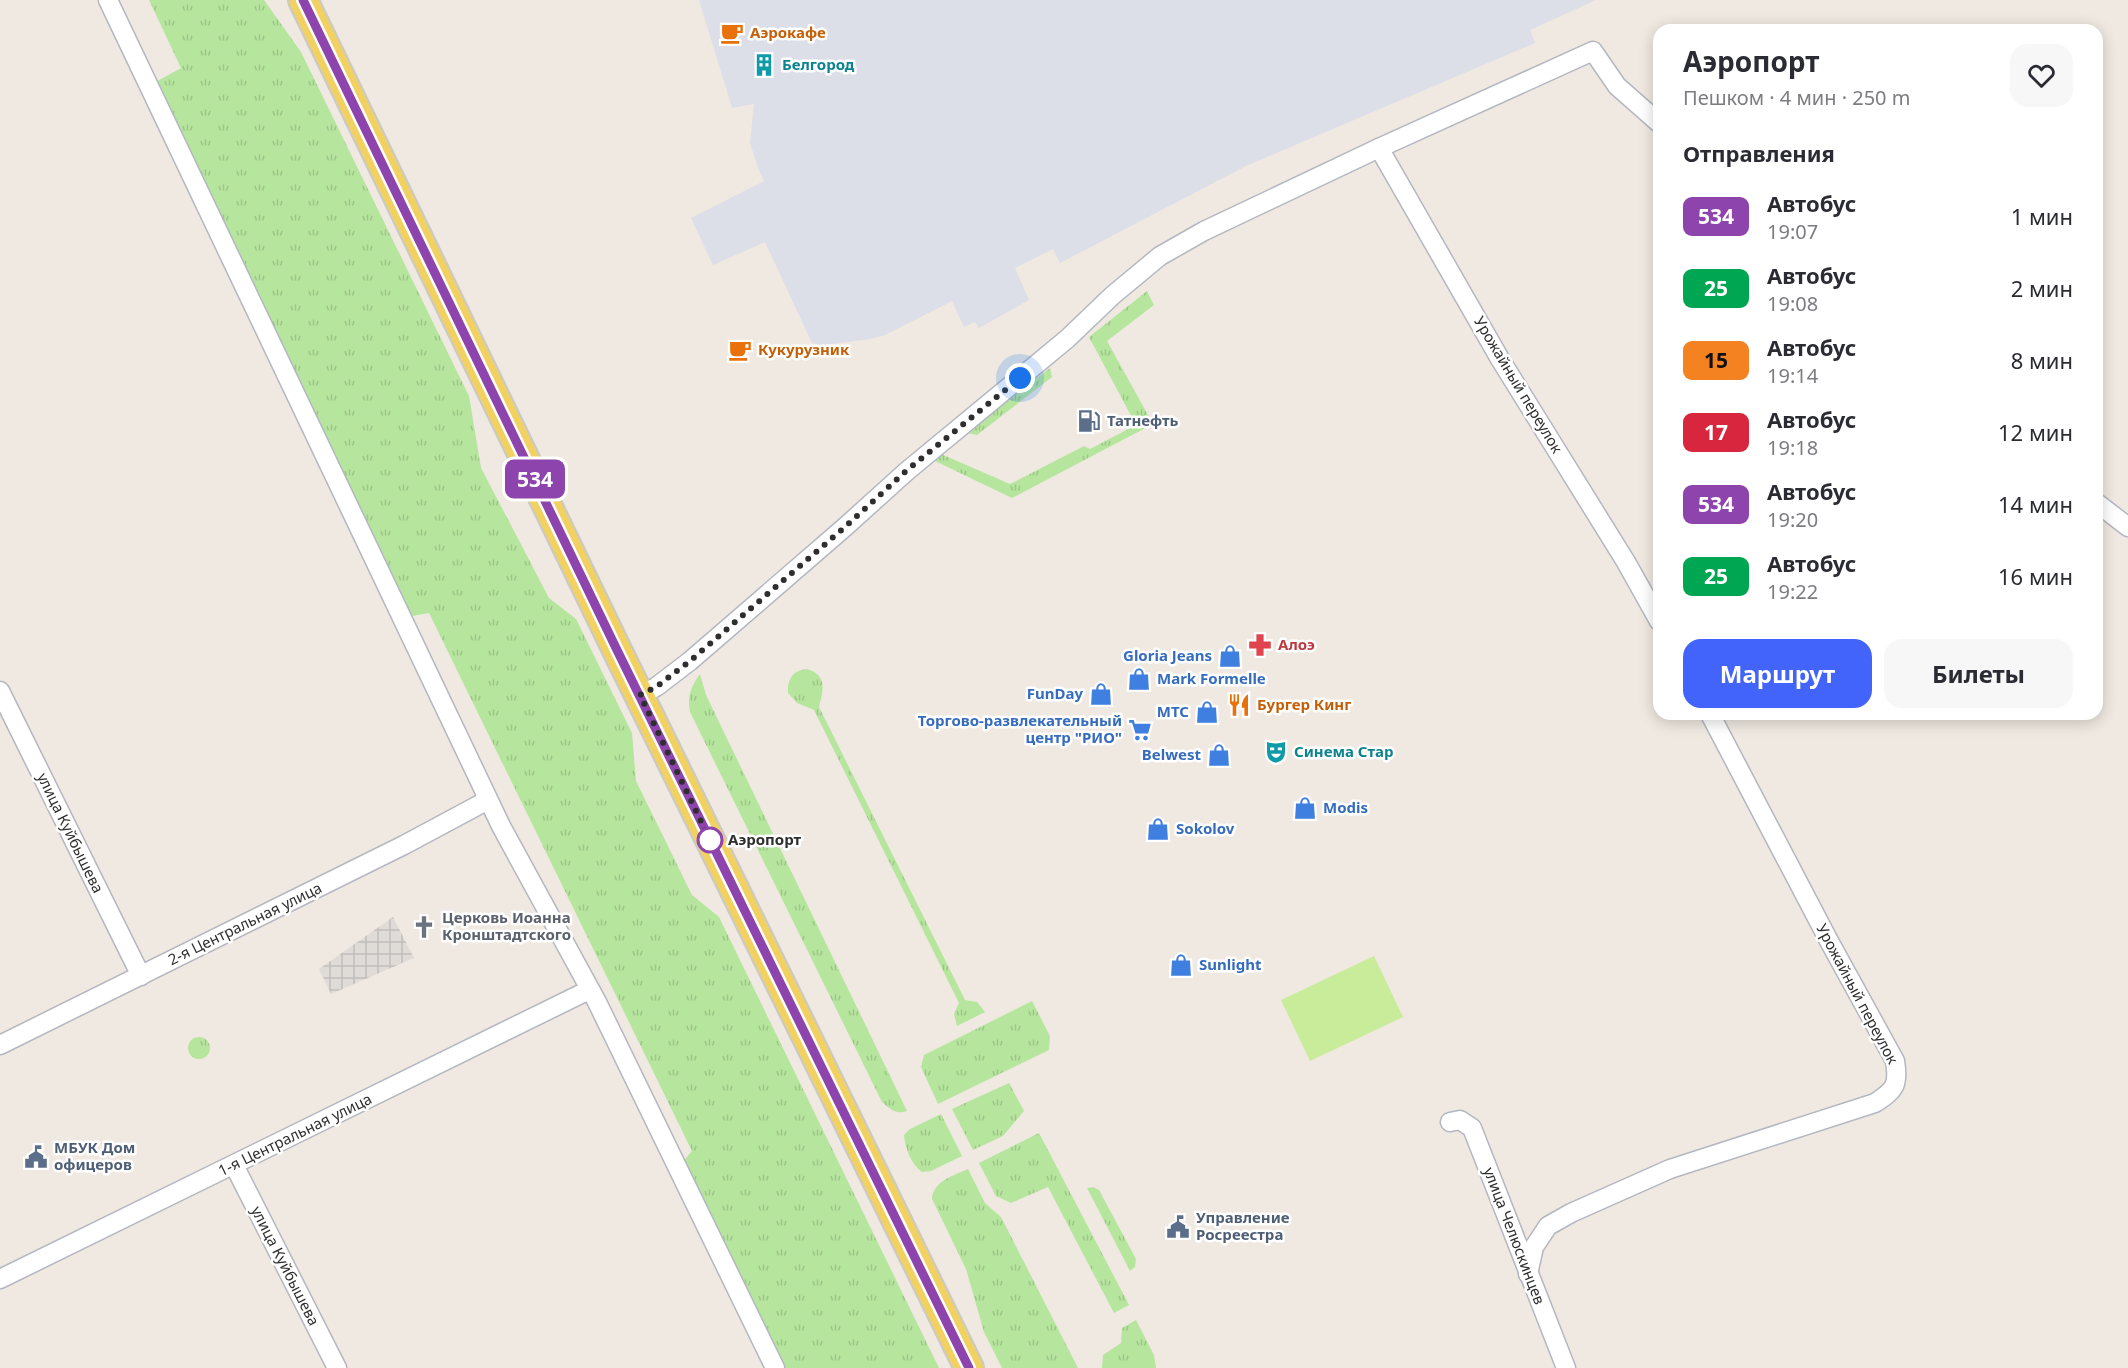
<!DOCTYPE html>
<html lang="ru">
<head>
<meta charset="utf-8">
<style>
	body { margin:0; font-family:"Noto Sans",sans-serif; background:#f7f7f7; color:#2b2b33; height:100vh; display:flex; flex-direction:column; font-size:22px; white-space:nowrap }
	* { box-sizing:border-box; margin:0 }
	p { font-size:20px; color:#7c7c81 }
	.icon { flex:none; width:33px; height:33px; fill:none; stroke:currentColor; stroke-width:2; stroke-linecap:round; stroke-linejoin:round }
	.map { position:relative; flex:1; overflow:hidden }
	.sheet { position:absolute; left:1653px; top:24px; width:450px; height:696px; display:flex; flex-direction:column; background:#fff; border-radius:18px; box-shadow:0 3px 15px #0003 }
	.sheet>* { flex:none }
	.badge { padding:0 12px; border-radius:9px; font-size:21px; line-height:39px }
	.you { position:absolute; width:30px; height:30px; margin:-15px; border:4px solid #fff; border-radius:50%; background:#1a73e8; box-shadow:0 0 0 9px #1a73e833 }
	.map>.badge { position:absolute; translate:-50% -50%; box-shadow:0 0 0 3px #fff }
	h2 { padding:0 30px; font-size:22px; line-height:54px }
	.round { display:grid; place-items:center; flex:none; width:63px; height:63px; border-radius:18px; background:#f7f7f7 }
	.overview { display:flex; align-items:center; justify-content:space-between; height:102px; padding:0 30px }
	h1 { font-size:28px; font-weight:700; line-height:45px }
	.primary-button { display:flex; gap:12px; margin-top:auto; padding:12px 30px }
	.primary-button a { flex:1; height:69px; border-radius:18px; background:#4264fb; color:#fff; font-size:24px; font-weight:700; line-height:69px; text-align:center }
	.primary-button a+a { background:#f7f7f7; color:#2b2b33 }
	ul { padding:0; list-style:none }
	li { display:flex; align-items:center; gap:18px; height:72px; padding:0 30px }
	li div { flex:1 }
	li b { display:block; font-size:22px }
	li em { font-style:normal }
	li .badge { min-width:66px; font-weight:700; text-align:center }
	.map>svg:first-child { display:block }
	.airport { fill:#dcdee8 }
	.grass { fill:url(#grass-tufts) }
	.pitch { fill:#c9ec9a }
	.plaza { fill:url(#plaza-grid) }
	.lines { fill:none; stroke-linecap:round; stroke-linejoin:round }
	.minor-casing { stroke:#b4b7c1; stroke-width:21 }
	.primary-casing { stroke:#c9c9c9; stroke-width:32 }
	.minor { stroke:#fff; stroke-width:18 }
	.primary { stroke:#f2d163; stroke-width:28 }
	.line-casing { stroke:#fff; stroke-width:14 }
	.line { stroke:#8e44ad; stroke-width:9 }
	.walk { stroke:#2e2e2e; stroke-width:6; stroke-dasharray:0 10.8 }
	.stop-dot { fill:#fff; stroke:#8e44ad; stroke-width:3 }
	.labels { text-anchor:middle; stroke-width:5; stroke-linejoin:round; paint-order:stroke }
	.food-label { font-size:15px; font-weight:bold; fill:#c56008; stroke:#fff; text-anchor:start }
	.culture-label { font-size:15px; font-weight:bold; fill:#0d838f; stroke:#fff; text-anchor:start }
	.street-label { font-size:15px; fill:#2e2e2e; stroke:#fff }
	.service-label { font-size:15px; font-weight:bold; fill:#4e5e75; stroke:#fff; text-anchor:start }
	.health-label { font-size:15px; font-weight:bold; fill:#be3a42; stroke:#fff; text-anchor:start }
	.shop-label { font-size:15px; font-weight:bold; fill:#366cbe; stroke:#fff; text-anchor:end }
	.stop-label { font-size:15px; font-weight:bold; fill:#2e2e2e; stroke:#fff; text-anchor:start }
	.worship-label { font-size:15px; font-weight:bold; fill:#5b616d; stroke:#fff; text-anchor:start }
</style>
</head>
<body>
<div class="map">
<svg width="2128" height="1368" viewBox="0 0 2128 1368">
	<defs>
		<pattern id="grass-tufts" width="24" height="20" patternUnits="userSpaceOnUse" patternTransform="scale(1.5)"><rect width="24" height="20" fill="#b6e59e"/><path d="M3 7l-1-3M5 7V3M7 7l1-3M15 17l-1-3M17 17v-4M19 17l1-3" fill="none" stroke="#9dc588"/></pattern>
		<pattern id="plaza-grid" width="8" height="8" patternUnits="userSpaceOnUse" patternTransform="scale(1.5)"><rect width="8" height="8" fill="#dfdcd8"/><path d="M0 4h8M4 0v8" fill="none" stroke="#c0bdba"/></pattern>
	</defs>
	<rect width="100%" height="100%" fill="#efe9e1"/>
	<polygon class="airport" points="699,0 1596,0 1530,30 1535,43 1246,166 1060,263 1053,249 1015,268 1029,300 979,328 975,322 964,327 952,301 885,335 871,339 822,345 812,343 765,242 713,265 691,218 764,181 758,168 750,143 754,104 732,108"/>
	<g class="grass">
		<polygon points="149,0 264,0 301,52 469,396 481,468 549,598 576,619 632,733 636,781 692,895 719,917 939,1368 782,1368 681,1164 692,1151 429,613 412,616 154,83 181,68"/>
		<polygon points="1147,291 1154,305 1107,341 1153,424 1012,498 933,460 941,454 1010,484 1084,446 1090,449 1136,425 1089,337"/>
		<polygon points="1050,368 1052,377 977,435 967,433"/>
		<path d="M807,669C828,675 823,691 819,707L965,1000L977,1002L985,1012L957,1026L954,1014L959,1003L814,710L797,703L788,693C787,679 793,670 807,669Z"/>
		<path d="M700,674L706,695L907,1111C896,1115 890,1109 882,1102L690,712C687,697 691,686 700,674Z"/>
		<polygon points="1032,1001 1050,1036 1049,1050 938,1104 921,1067 924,1055"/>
		<circle cx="199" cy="1048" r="11"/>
		<polygon points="1009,1083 1024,1111 1003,1136 973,1150 952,1109"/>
		<path d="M941,1114L962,1156L931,1171L922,1172C911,1164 905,1148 904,1135L910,1129Z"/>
		<polygon points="1039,1133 1129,1305 1114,1313 1048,1187 1011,1203 996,1196 979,1163"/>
		<path d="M968,1169L985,1203L1001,1217L1078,1368H1002L984,1332L966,1269L932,1199C933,1181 953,1176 968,1169Z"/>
		<polygon points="1093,1187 1099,1190 1136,1259 1135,1267 1130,1271 1087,1188"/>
		<polygon points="1136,1320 1154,1355 1156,1368 1102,1368 1103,1355 1121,1343 1122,1328"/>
	</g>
	<polygon class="pitch" points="1374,956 1403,1017 1310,1061 1281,1000"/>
	<polygon class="plaza" points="393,917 414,958 331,994 319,969"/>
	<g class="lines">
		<g class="minor-casing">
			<g id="minor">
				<polyline points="108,0 501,826 597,1002 775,1368"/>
				<polyline points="1379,148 1500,359 1626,562 1659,621"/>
				<polyline points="2097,503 2128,527"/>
				<polyline points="0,691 141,976"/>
				<polyline points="640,695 656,687 690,661 845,527 907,471 1067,339 1113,295 1160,256 1204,231 1379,148 1593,51 1617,86 1659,123"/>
				<polyline points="0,1045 404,845 488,800"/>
				<polyline points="1450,1122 1460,1120 1472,1128 1566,1368"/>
				<polyline points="234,1165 337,1368"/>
				<path d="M1528,1274L1534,1247L1548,1226L1571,1213L1670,1169L1875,1103C1895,1090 1899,1085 1895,1061L1829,941L1710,714"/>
				<polyline points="0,1279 589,990"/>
			</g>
		</g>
		<g class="primary-casing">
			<polyline id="primary" points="303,0 616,648 969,1368"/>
		</g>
		<use href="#minor" class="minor"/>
		<use href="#primary" class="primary"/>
	</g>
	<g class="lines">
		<g class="line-casing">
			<polyline id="line" points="303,0 616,648 969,1368"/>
		</g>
		<use href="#line" class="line"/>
		<polyline class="walk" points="710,840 640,695 656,687 690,661 845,527 906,471 1020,378"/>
	</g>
	<defs>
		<g id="cafe-bare" transform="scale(1.8)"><path d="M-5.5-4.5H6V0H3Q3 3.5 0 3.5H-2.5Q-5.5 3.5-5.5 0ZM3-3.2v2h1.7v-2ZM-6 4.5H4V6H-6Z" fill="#e8710a" stroke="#fff" stroke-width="2.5" paint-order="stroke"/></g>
		<g id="building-bare" transform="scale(1.8)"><path d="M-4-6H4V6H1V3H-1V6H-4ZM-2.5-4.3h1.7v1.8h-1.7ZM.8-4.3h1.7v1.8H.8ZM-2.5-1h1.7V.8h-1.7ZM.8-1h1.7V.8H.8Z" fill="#0f9aa8" stroke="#fff" stroke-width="2.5" paint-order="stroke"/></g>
		<g id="fuel-bare" transform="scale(1.8)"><path d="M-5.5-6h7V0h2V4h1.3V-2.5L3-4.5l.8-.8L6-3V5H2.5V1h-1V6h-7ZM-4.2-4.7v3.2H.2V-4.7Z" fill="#5c6f8a" stroke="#fff" stroke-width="2.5" paint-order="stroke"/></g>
		<g id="pharmacy-bare" transform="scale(1.8)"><path d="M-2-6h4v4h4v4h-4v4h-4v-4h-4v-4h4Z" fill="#e0444e" stroke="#fff" stroke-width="2.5" paint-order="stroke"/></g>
		<g id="shop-bare" transform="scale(1.8)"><path d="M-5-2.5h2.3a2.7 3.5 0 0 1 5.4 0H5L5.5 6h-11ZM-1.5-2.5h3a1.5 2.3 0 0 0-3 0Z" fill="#3f7fe0" stroke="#fff" stroke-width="2.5" paint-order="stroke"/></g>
		<g id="restaurant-bare" transform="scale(1.8)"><path d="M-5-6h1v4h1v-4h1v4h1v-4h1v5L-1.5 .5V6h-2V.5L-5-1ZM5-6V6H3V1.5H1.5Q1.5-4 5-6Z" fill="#e8710a" stroke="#fff" stroke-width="2.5" paint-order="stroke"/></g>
		<g id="supermarket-bare" transform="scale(1.8)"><path d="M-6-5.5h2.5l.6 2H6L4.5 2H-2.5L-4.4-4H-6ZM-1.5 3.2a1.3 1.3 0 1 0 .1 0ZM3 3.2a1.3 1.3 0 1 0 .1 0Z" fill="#3f7fe0" stroke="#fff" stroke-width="2.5" paint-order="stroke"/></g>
		<g id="theatre-bare" transform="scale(1.8)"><path d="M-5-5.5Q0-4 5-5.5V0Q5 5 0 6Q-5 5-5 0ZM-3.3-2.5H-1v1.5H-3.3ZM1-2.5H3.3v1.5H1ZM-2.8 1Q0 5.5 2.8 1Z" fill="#0f9aa8" stroke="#fff" stroke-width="2.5" paint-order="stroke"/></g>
		<g id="church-bare" transform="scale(1.8)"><path d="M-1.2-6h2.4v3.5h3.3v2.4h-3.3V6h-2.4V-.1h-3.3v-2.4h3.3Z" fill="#6b7280" stroke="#fff" stroke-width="2.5" paint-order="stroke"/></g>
		<g id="civic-bare" transform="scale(1.8)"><path d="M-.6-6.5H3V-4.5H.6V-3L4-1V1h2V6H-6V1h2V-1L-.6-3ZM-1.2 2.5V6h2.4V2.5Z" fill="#5c6f8a" stroke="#fff" stroke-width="2.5" paint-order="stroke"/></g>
	</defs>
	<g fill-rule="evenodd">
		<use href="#cafe-bare" x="732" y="33"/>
		<use href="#building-bare" x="764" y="65"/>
		<use href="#cafe-bare" x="740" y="350"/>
		<use href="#fuel-bare" x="1089" y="421"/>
		<use href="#pharmacy-bare" x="1260" y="645"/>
		<use href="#shop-bare" x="1230" y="656"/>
		<use href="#shop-bare" x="1139" y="679"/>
		<use href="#shop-bare" x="1101" y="694"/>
		<use href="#restaurant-bare" x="1239" y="705"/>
		<use href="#shop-bare" x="1207" y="712"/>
		<use href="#supermarket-bare" x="1140" y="730"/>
		<use href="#theatre-bare" x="1276" y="752"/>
		<use href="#shop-bare" x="1219" y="755"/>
		<use href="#shop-bare" x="1305" y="808"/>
		<use href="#shop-bare" x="1158" y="829"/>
		<use href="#church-bare" x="424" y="927"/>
		<use href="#shop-bare" x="1181" y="965"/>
		<use href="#civic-bare" x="36" y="1157"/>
		<use href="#civic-bare" x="1178" y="1227"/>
	</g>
	<circle class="stop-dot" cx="710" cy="840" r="12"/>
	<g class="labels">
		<g class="food-label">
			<text x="750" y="38">Аэрокафе</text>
			<text x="758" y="355">Кукурузник</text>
			<text x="1257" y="710">Бургер Кинг</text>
		</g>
		<g class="culture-label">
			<text x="782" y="70">Белгород</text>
			<text x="1294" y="757">Синема Стар</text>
		</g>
		<g class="street-label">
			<text transform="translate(1518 385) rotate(59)" y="5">Урожайный переулок</text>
			<text transform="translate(70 833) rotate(64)" y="5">улица Куйбышева</text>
			<text transform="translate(245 924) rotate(-26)" y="5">2-я Центральная улица</text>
			<text transform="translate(1857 994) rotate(62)" y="5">Урожайный переулок</text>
			<text transform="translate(295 1135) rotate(-26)" y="5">1-я Центральная улица</text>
			<text transform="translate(1514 1236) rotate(69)" y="5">улица Челюскинцев</text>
			<text transform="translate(285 1266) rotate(63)" y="5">улица Куйбышева</text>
		</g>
		<g class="service-label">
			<text x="1107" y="426">Татнефть</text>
			<text x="54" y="1153">МБУК Дом<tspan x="54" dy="17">офицеров</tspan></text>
			<text x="1196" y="1223">Управление<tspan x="1196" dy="17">Росреестра</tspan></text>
		</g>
		<g class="health-label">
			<text x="1278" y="650">Алоэ</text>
		</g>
		<g class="shop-label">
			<text x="1212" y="661">Gloria Jeans</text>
			<text x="1157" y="684" text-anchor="start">Mark Formelle</text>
			<text x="1083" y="699">FunDay</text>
			<text x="1189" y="717">МТС</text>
			<text x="1122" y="726">Торгово-развлекательный<tspan x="1122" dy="17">центр "РИО"</tspan></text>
			<text x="1201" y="760">Belwest</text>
			<text x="1323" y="813" text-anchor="start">Modis</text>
			<text x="1176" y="834" text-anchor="start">Sokolov</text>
			<text x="1199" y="970" text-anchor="start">Sunlight</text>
		</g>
		<g class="stop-label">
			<text x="728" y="845">Аэропорт</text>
		</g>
		<g class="worship-label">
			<text x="442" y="923">Церковь Иоанна<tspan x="442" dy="17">Кронштадтского</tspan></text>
		</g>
	</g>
</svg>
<div class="you" style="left:1020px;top:378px"></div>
<b class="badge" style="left:535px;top:479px;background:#8e44ad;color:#fff">534</b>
<section class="sheet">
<div class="overview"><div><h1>Аэропорт</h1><p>Пешком · 4 мин · 250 m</p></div><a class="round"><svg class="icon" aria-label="heart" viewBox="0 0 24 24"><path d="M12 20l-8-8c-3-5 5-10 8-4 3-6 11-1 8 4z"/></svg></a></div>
<h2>Отправления</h2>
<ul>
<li><span class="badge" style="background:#8e44ad;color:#fff">534</span><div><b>Автобус</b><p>19:07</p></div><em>1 мин</em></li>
<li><span class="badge" style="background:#00a651;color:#fff">25</span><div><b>Автобус</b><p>19:08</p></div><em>2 мин</em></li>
<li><span class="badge" style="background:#f58220;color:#111">15</span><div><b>Автобус</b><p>19:14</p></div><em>8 мин</em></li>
<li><span class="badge" style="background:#d7263d;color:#fff">17</span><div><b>Автобус</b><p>19:18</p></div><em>12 мин</em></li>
<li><span class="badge" style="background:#8e44ad;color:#fff">534</span><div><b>Автобус</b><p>19:20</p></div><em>14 мин</em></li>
<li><span class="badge" style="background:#00a651;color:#fff">25</span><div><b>Автобус</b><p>19:22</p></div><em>16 мин</em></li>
</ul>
<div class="primary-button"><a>Маршрут</a><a>Билеты</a></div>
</section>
</div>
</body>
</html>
